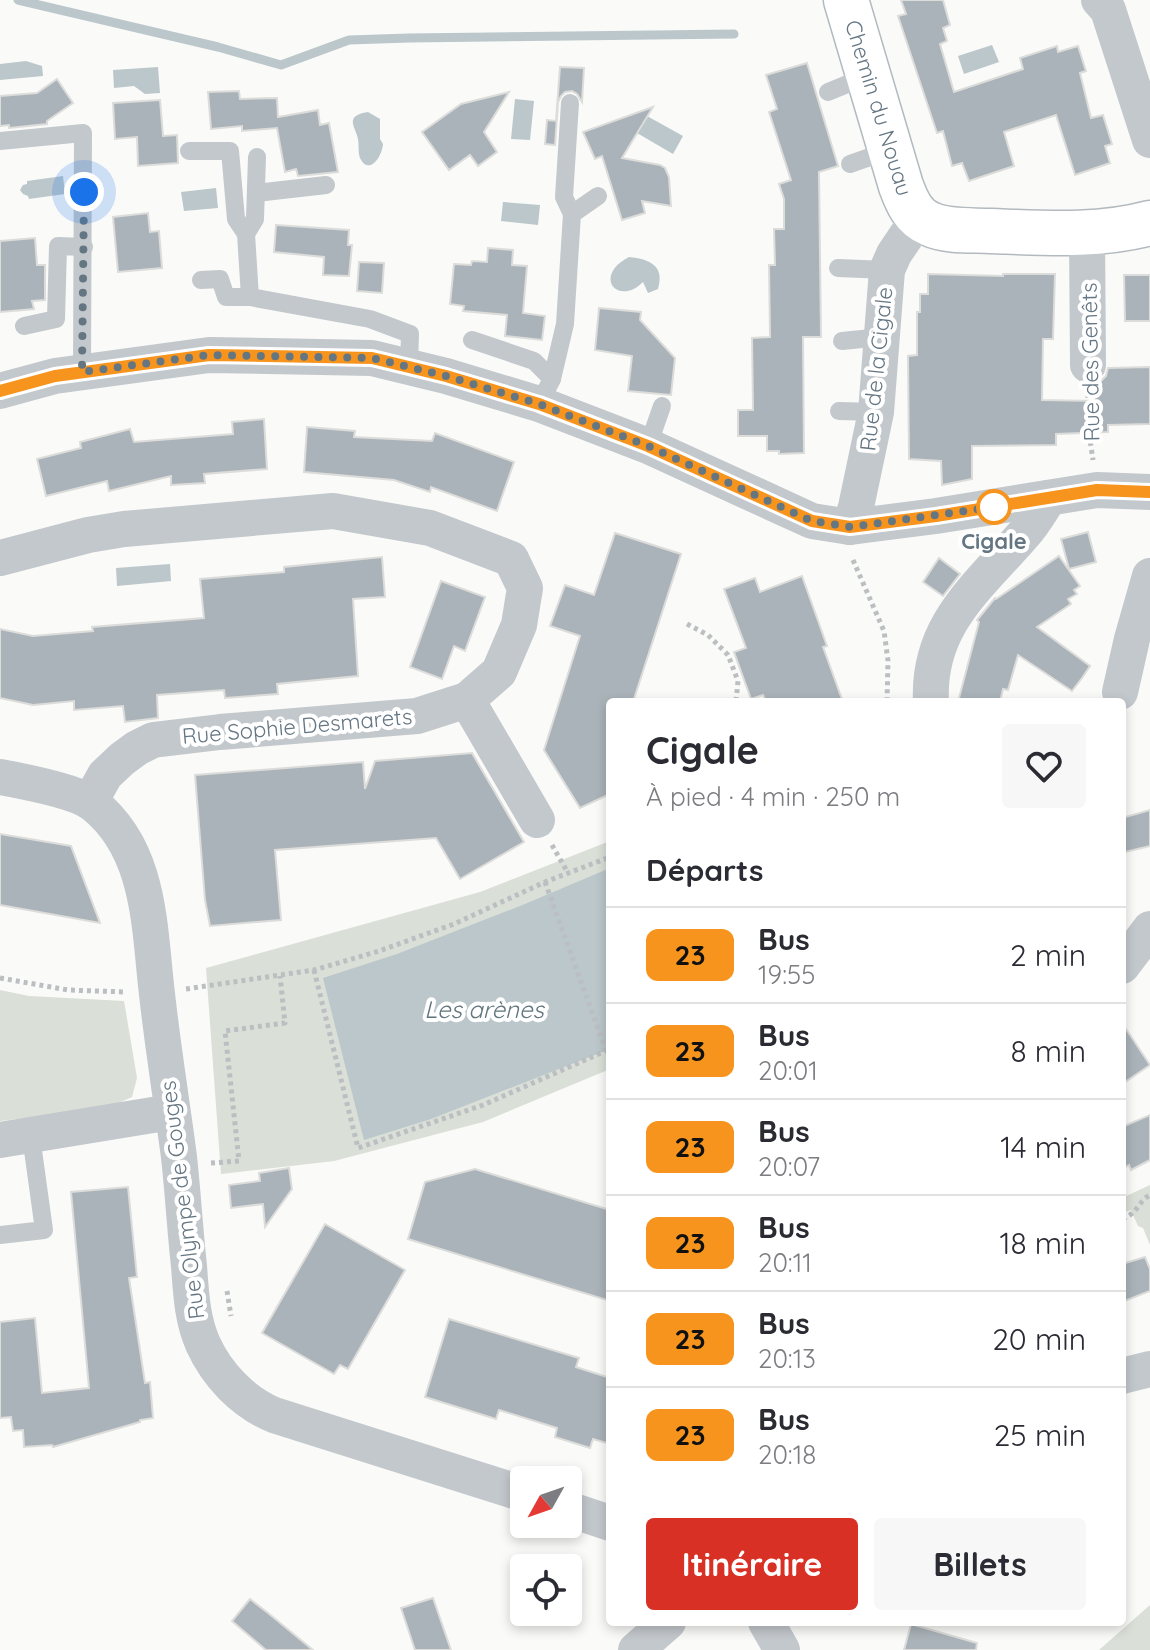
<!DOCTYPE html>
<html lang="fr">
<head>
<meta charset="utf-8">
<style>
	body { margin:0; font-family:Quicksand,sans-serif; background:#f7f7f7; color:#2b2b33; height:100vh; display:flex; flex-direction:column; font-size:30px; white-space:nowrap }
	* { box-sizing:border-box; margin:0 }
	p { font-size:26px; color:#7c7c81 }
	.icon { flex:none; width:44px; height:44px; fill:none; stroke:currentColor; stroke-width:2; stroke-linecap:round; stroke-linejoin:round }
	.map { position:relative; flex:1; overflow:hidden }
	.sheet { position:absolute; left:606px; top:698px; width:520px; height:928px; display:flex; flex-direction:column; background:#fff; border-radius:8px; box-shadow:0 4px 12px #0003 }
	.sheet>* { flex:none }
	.badge { padding:0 16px; border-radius:12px; font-size:28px; line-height:52px }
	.needle { width:52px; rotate:230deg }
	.controls { position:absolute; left:510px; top:1466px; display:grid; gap:16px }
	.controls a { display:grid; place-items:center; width:72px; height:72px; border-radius:8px; background:#fff; box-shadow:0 4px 12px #0003; font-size:40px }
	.you { position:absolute; width:40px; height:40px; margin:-20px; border:6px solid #fff; border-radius:50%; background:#1a73e8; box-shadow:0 0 0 12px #1a73e833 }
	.map>.badge { position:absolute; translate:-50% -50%; box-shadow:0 0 0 4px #fff }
	h2 { padding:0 40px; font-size:30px; line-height:72px }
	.round { display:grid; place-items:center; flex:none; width:84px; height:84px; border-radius:8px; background:#f7f7f7 }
	.summary { display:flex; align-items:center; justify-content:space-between; height:136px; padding:0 40px }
	h1 { font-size:38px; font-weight:800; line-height:60px }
	.button { display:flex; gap:16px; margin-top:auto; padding:16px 40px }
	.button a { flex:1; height:92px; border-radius:8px; background:#d93025; color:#fff; font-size:32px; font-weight:800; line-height:92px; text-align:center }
	.button a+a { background:#f7f7f7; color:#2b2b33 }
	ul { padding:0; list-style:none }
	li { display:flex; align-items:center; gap:24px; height:96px; padding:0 40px; border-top:2px solid #e1e1e2 }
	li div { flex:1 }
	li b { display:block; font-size:30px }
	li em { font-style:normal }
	li .badge { min-width:88px; font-weight:700; text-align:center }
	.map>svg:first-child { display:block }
	.green { fill:#dadfd7 }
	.water { fill:#bbc7cb }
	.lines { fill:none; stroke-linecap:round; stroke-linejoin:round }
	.stream { stroke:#bbc7cb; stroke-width:9 }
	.building { fill:#aab3b9; stroke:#dcdcda; stroke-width:2 }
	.secondary-casing { stroke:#b3babf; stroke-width:47 }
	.path { stroke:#bbbfc2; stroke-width:5; stroke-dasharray:4 4; stroke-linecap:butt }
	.lane { stroke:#c3c8cc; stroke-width:18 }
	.street { stroke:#c3c8cc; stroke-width:36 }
	.secondary { stroke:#fff; stroke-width:44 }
	.line-casing { stroke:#fff; stroke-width:18 }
	.line { stroke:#f7941d; stroke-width:12 }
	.walk { stroke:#657683; stroke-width:8; stroke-dasharray:0 14.4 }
	.stop-dot { fill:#fff; stroke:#f7941d; stroke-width:4 }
	.labels { text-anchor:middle; stroke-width:8; stroke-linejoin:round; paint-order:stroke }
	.street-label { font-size:22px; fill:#657683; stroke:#fff }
	.stop-label { font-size:22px; font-weight:bold; fill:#657683; stroke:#fff }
	.water-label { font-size:24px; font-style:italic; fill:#60757c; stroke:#fff }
</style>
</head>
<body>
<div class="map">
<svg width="1150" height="1650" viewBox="0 0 1150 1650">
	<rect width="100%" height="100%" fill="#fafaf8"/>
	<g class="green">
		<polygon points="610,841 610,1069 483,1122 334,1161 221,1174 206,968 480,892"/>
		<polygon points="0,990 29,996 124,1001 137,1078 132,1097 105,1109 0,1121"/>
		<polygon points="1150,1185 1150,1245 1143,1228 1138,1226 1131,1210 1122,1213 1122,1198"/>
		<polygon points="1150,1604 1150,1650 1099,1650 1150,1605"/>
	</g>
	<g class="water">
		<polygon points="992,45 999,62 964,74 958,56"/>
		<polygon points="26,61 42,66 43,76 0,80 0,64"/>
		<polygon points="158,67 160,93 145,94 134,86 114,88 113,70"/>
		<polygon points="515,99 534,101 530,140 511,139"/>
		<path d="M368,112L380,119V139L383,144C382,157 369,176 360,158C358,153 359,145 358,139C356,127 343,116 368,112Z"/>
		<polygon points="647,116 683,136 673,154 637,133"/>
		<polygon points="63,176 65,194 29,199 28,196 23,194 20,190 23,185 27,184 27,181"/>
		<polygon points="216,188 218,208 184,211 181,192"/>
		<polygon points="503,202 540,205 538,225 501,221"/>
		<path d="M629,257C650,259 665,266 658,289L648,293L643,282C618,307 592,276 629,257Z"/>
		<polygon points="170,564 171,581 117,586 116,568"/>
		<polygon points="610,868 610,1049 431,1119 364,1140 323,978 397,954 525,904"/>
	</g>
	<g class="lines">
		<polyline class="stream" points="18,0 218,47 281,65 349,40 409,38 734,34"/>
	</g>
	<g class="building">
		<polygon points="901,0 943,0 950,25 943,28 947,41 940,44 954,92 1023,69 1020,58 1057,46 1058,52 1078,46 1086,71 1080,73 1091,118 1103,115 1112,144 1105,146 1110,163 1075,175 1056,115 1004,132 1014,166 969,181 962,163 952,166 943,131 937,133 898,16 906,14"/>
		<polygon points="807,63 838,166 819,172 821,337 803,337 804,453 779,454 779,451 767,451 767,436 738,436 738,410 753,410 752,338 770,337 769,265 775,265 774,229 784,229 784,199 779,184 791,180 769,112 777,109 766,75"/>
		<polygon points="560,67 584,68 582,102 577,94 572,91 565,92 561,96 558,102 555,145 545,144 547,120 556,121"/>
		<polygon points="57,79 73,103 47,121 47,124 9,128 9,125 0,126 0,96 37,93"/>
		<polygon points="239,91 240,99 277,98 278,117 318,110 320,125 329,123 338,172 298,176 296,169 285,172 277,128 242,131 242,126 211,129 208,92"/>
		<polygon points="509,92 484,132 497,152 478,166 470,155 449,170 422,132 461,104"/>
		<polygon points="160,100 163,136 177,135 178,163 138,166 137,137 115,139 113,103"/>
		<polygon points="653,107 622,158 660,165 665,168 669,177 671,206 642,201 645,213 622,220 602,156 595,159 583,132"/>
		<polygon points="148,213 150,232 159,231 162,268 118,272 113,217"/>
		<polygon points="276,225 349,230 348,245 352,245 349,276 323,275 324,257 274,252"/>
		<polygon points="35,238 37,265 45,265 45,300 32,301 34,309 0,312 0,241"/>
		<polygon points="488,248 513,250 512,265 527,266 523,313 545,316 542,340 505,336 507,315 463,311 464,306 450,304 454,264 471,265 472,261 487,262"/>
		<polygon points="359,262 384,263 382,293 357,291"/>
		<polygon points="928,274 1003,276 1003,274 1055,274 1053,339 1043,339 1042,400 1094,401 1094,384 1099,383 1106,376 1108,368 1150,367 1150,424 1108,425 1108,432 1056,434 1056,445 972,446 972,479 942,485 941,461 909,459 908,356 917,355 917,312 920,312 920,294 928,294"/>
		<polygon points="1124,275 1150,275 1150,321 1125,321"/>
		<polygon points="599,308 641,312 640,320 675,358 671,395 628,391 632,356 595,350"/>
		<polygon points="264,419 267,469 204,474 205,483 171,485 171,476 109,491 107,481 46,496 37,459 81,448 80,442 130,429 134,442 233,434 232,422"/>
		<polygon points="307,427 355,431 354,437 432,441 435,433 514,462 497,511 431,487 430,492 394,480 304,472"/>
		<polygon points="1088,532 1096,562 1069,569 1061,539"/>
		<polygon points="615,533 681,554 633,702 610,702 610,794 580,808 544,750 580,636 550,626 565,585 594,595"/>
		<polygon points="1059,556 1080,586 1074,590 1077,594 1068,599 1071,604 1037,627 1090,666 1082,678 1072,691 1018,655 1008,690 1003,689 1000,702 958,702 979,622 977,620 995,598 996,599"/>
		<polygon points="382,557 385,597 353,599 358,676 277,684 278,694 225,698 224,690 157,695 158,718 125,722 123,706 74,710 74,701 33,705 0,698 0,629 33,636 93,631 92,627 204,618 200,579 284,572 284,567"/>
		<polygon points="939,558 960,574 943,596 923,582"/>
		<polygon points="802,576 827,646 823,647 843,702 766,702 763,695 751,699 734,652 746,648 724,589 755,578 760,592"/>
		<polygon points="441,581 485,597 465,651 454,646 442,679 410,667"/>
		<polygon points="472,753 524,842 460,879 436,838 275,850 281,920 210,926 205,900 195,775 363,762 365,789 375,761"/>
		<polygon points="1150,810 1150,846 1125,852 1122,839 1122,818"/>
		<polygon points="0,834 71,846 100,923 0,905"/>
		<polygon points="1122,1023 1150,1065 1122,1084"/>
		<polygon points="1150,1115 1150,1160 1131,1170 1129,1165 1122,1169 1122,1127"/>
		<polygon points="289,1168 292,1189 265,1227 263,1204 231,1208 229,1185 260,1181 259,1173"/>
		<polygon points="475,1169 610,1210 610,1301 408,1239 425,1182"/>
		<polygon points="128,1187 137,1277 129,1278 145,1383 150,1382 153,1418 140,1420 140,1422 53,1447 52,1445 24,1447 23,1430 13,1431 11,1417 0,1418 0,1322 35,1318 42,1393 89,1388 71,1192"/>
		<polygon points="325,1224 405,1270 348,1369 340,1365 334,1374 262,1333"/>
		<polygon points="1145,1257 1150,1269 1150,1291 1122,1302 1122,1264"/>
		<polygon points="449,1319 579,1358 576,1367 610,1378 610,1444 593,1439 590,1448 555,1437 557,1428 499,1410 496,1419 425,1397"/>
		<polygon points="433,1598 451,1650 415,1650 401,1608"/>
		<polygon points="250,1599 268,1613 313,1650 266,1650 232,1621"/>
		<polygon points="911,1624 977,1643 976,1650 904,1650"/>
	</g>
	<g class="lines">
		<g class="secondary-casing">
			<path id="secondary" d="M846,0L901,186C907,202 913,217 930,224C947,232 972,230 991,231C1044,233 1098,237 1150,223"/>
		</g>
		<g class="path">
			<polyline points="1088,394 1089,433 1093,460"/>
			<polyline points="853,560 884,631 888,661 887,702"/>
			<polyline points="687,624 708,635 728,655 738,681 736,702"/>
			<polyline points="552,845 568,873"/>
			<polyline points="545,882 606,1051"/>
			<polyline points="314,970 358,1148 483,1105 610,1049"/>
			<polyline points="0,978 68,990 126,992"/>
			<polyline points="186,989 314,970 379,951 454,924 545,882 610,857"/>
			<polyline points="211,1163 239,1161 225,1031 285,1023 280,976"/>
			<path d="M1122,1219C1140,1212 1137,1202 1150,1195"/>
			<polyline points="227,1291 231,1316"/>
		</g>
		<g class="lane">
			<polyline points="828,92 867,76"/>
			<polyline points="570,103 564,197 572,214"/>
			<polyline points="0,141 83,133 82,372"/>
			<polyline points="189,151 230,151 236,219 246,234"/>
			<polyline points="257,157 255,219 246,234 250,297 370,319 410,334 409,367"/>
			<polyline points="850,164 890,150"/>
			<polyline points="256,193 326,185"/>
			<polyline points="838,268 887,270"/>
			<polyline points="201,280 220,279 226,297 250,297"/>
			<polyline points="24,326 56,319 58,246 84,247"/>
			<polyline points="472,340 534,361 552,379"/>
			<polyline points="842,341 882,337"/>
			<polyline points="539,404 552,379 565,324 572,214 598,196"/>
			<polyline points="839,411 876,412"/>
			<polyline points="648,446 662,406"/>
			<polyline points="0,1235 44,1230 31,1136"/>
		</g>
		<g class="street">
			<polyline points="1099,0 1108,10 1150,140"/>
			<polyline points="1087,233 1088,365"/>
			<polyline points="0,391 55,376 209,355 372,358 446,376 539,404 648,446 812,521 850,527 936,516 1097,490 1150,492"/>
			<polyline points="850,527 856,507 876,412 887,270 894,254 919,217"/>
			<polyline points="0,558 88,535 124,529 333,511 430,528 511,559 525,588 519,625 499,672 467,700 417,716 220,732 153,740 137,748 122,759 105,775 90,802"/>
			<polyline points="1120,692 1132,639 1150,576"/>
			<polyline points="467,700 537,820"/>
			<path d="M931,702C927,625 978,587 1024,534C1034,523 1041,510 1049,498"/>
			<path d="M0,777C22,781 76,791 93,804C151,850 149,927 157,994C163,1049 172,1103 179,1157C183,1193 185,1230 189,1266C191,1293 192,1319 203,1344C217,1375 243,1402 274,1415L524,1494"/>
			<polyline points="1122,966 1150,929"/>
			<polyline points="0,1140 171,1112"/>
			<polyline points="1122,1376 1150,1369"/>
			<polyline points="568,1509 610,1523"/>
			<polyline points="766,1622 782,1650"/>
			<polyline points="636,1650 668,1622"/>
		</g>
		<use href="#secondary" class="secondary"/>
	</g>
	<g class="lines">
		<g class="line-casing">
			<polyline id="line" points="0,391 55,376 209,355 372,358 446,376 539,404 648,446 812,521 850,527 936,516 1097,490 1150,492"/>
		</g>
		<use href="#line" class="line"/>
		<polyline class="walk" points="84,192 82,372 209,355 372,358 446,376 539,404 648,446 812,521 850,527 994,507"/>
	</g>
	<circle class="stop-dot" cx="994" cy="507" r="16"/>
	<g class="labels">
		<g class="street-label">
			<text transform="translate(879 108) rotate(73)" y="8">Chemin du Nouau</text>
			<text transform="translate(1090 362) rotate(-91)" y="8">Rue des Genêts</text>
			<text transform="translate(876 369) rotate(-84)" y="8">Rue de la Cigale</text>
			<text transform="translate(297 726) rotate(-5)" y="8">Rue Sophie Desmarets</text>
			<text transform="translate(182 1200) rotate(-97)" y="8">Rue Olympe de Gouges</text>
		</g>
		<g class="stop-label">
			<text x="994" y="549">Cigale</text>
		</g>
		<g class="water-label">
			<text x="484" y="1018">Les arènes</text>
		</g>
	</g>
</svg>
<div class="controls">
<a><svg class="needle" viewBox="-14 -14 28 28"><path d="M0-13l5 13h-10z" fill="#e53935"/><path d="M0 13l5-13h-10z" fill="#7c7c81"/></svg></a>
<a><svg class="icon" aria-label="locate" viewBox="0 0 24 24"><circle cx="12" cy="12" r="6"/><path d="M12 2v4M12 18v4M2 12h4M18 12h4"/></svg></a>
</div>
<div class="you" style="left:84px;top:192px"></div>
<section class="sheet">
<div class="summary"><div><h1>Cigale</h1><p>À pied · 4 min · 250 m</p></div><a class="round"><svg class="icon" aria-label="heart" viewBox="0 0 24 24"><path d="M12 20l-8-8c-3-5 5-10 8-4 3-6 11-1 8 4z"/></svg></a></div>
<h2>Départs</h2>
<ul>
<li><span class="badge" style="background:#f7941d;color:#111">23</span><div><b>Bus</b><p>19:55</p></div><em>2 min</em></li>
<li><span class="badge" style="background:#f7941d;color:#111">23</span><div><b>Bus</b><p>20:01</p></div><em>8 min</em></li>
<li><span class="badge" style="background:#f7941d;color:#111">23</span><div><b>Bus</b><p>20:07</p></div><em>14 min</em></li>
<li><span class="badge" style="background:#f7941d;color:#111">23</span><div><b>Bus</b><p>20:11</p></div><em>18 min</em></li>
<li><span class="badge" style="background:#f7941d;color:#111">23</span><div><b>Bus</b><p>20:13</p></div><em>20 min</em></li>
<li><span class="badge" style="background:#f7941d;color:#111">23</span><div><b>Bus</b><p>20:18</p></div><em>25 min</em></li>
</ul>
<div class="button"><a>Itinéraire</a><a>Billets</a></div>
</section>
</div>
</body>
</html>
